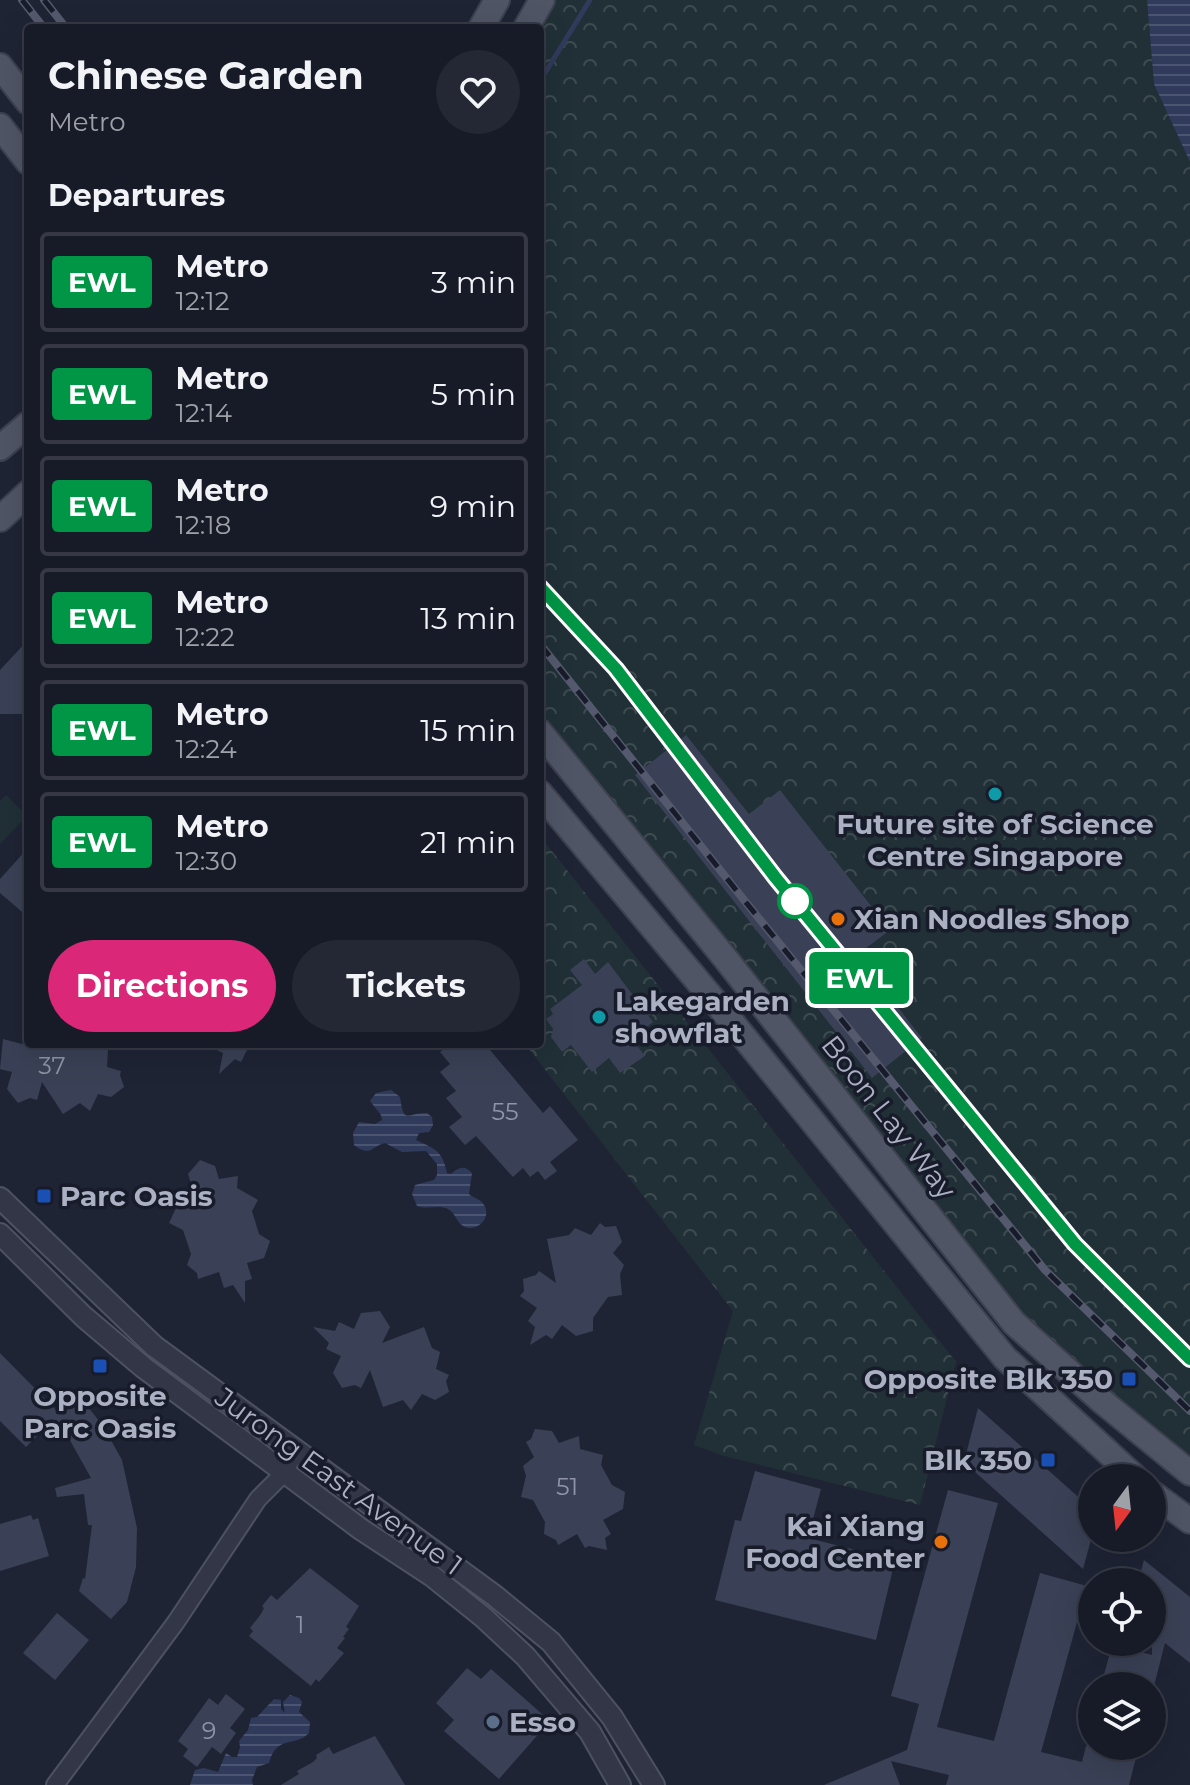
<!DOCTYPE html>
<html lang="en">
<head>
<meta charset="utf-8">
<style>
	body { margin:0; font-family:Montserrat,sans-serif; background:#242834; color:#f1f3f6; height:100vh; display:flex; flex-direction:column; font-size:30px; white-space:nowrap }
	* { box-sizing:border-box; margin:0 }
	p { font-size:26px; color:#9ea1a8 }
	.icon { flex:none; width:44px; height:44px; fill:none; stroke:currentColor; stroke-width:2; stroke-linecap:round; stroke-linejoin:round }
	.map { position:relative; flex:1; overflow:hidden }
	.drawer { position:absolute; left:24px; top:24px; width:520px; height:1024px; display:flex; flex-direction:column; background:#171b28; border-radius:8px; box-shadow:0 8px 32px #0002,0 0 0 2px #363945 }
	.drawer>* { flex:none }
	.badge { padding:0 16px; border-radius:6px; font-size:28px; line-height:52px }
	.needle { width:52px; rotate:195deg }
	.fabs { position:absolute; left:1078px; top:1464px; display:grid; gap:16px }
	.fabs a { display:grid; place-items:center; width:88px; height:88px; border-radius:50%; background:#171b28; box-shadow:0 8px 32px #0002,0 0 0 2px #363945; font-size:40px }
	.map>.badge { position:absolute; translate:-50% -50%; box-shadow:0 0 0 4px #fff }
	h2 { padding:0 24px; font-size:30px; line-height:72px }
	.round { display:grid; place-items:center; flex:none; width:84px; height:84px; border-radius:42px; background:#242834 }
	.overview { display:flex; align-items:center; justify-content:space-between; height:136px; padding:0 24px }
	h1 { font-size:38px; font-weight:700; line-height:60px }
	.primary-button { display:flex; gap:16px; margin-top:auto; padding:16px 24px }
	.primary-button a { flex:1; height:92px; border-radius:48px; background:#db2777; color:#fff; font-size:32px; font-weight:700; line-height:92px; text-align:center }
	.primary-button a+a { background:#242834; color:#f1f3f6 }
	ul { padding:0; list-style:none }
	li { display:flex; align-items:center; gap:24px; height:100px; margin:0 16px 12px; padding:0 8px; border:4px solid #363945; border-radius:8px }
	li div { flex:1 }
	li b { display:block; font-size:30px }
	li em { font-style:normal }
	li .badge { min-width:88px; font-weight:700; text-align:center }
	.map>svg:first-child { display:block }
	.park { fill:url(#park-crowns) }
	.pitch { fill:#203036 }
	.water { fill:url(#water-rules) }
	.lines { fill:none; stroke-linecap:round; stroke-linejoin:round }
	.stream { stroke:#303a5b; stroke-width:5 }
	.building { fill:#3a4156 }
	.minor-casing { stroke:#4d5161; stroke-width:20 }
	.tertiary-casing { stroke:#4d5161; stroke-width:24 }
	.primary-casing { stroke:#3c404f; stroke-width:28 }
	.minor { stroke:#323646; stroke-width:16 }
	.tertiary { stroke:#323646; stroke-width:20 }
	.primary { stroke:#505566; stroke-width:24 }
	.rail-casing { stroke:#54596d; stroke-width:8 }
	.rail { stroke:#181c2a; stroke-width:5; stroke-dasharray:15; stroke-linecap:butt }
	.line-casing { stroke:#fff; stroke-width:18 }
	.line { stroke:#009645; stroke-width:12 }
	.culture-dot { fill:#0f9aa8; stroke:#181c2a; stroke-width:3 }
	.stop-dot { fill:#fff; stroke:#009645; stroke-width:4 }
	.food-dot { fill:#e8710a; stroke:#181c2a; stroke-width:3 }
	.transit-dot { fill:#1a4fb4; stroke:#181c2a; stroke-width:3 }
	.service-dot { fill:#5c6f8a; stroke:#181c2a; stroke-width:3 }
	.labels { text-anchor:middle; stroke-width:7; stroke-linejoin:round; paint-order:stroke }
	.number-label { font-size:24px; fill:#9094a8 }
	.poi-label { font-size:28px; font-weight:bold; fill:#acb0c3; stroke:#181c2a; text-anchor:start }
	.street-label { font-size:28px; fill:#acb0c3; stroke:#181c2a }
</style>
</head>
<body>
<div class="map">
<svg width="1190" height="1785" viewBox="0 0 1190 1785">
	<defs>
		<pattern id="park-crowns" width="20" height="18" patternUnits="userSpaceOnUse" patternTransform="scale(2)"><rect width="20" height="18" fill="#203036"/><path d="M2 6a3 3 0 1 1 6 0M12 15a3 3 0 1 1 6 0" fill="none" stroke="#3e4b51"/></pattern>
		<pattern id="water-rules" width="6" height="5" patternUnits="userSpaceOnUse" patternTransform="scale(2)"><rect width="6" height="5" fill="#303a5b"/><path d="M0 2.5h6" fill="none" stroke="#4b5471"/></pattern>
	</defs>
	<rect width="100%" height="100%" fill="#1f2435"/>
	<g class="park">
		<polygon points="542,0 1147,0 1154,84 1190,162 1190,1473 1014,1323 540,732 540,28 526,28"/>
		<polygon points="540,836 956,1362 920,1505 721,1455 694,1445 733,1311 525,1044 540,1044"/>
	</g>
	<polygon class="pitch" points="6,795 27,816 0,844 0,801"/>
	<g class="water">
		<polygon points="1147,0 1190,0 1190,162 1154,84"/>
		<path d="M391,1090L400,1097C404,1125 406,1113 427,1113L432,1117L433,1125L429,1132L419,1133L416,1140C434,1149 442,1149 447,1173L451,1174C459,1167 464,1165 472,1173L469,1194C473,1198 481,1199 484,1205C492,1217 478,1232 465,1227C456,1223 456,1213 448,1209C439,1204 427,1210 417,1206L412,1194L415,1185L434,1180L437,1175V1164L426,1151L402,1152L385,1143C371,1146 371,1158 354,1145L353,1133L359,1122L375,1124L382,1120L381,1115L370,1101L376,1093Z"/>
		<path d="M290,1695L299,1698L302,1702L299,1712L310,1722L309,1733C294,1748 277,1734 269,1763L257,1767L252,1780L253,1785H190L195,1770L204,1768L218,1772L226,1753L232,1757H237L240,1747L239,1741L248,1730L251,1718L257,1717L274,1699L281,1700V1709L285,1713L283,1702Z"/>
	</g>
	<g class="lines">
		<polyline class="stream" points="540,81 590,0"/>
	</g>
	<g class="building">
		<polygon points="28,640 28,714 0,714 0,670"/>
		<polygon points="686,735 749,814 780,790 890,930 857,955 922,1038 872,1078 635,775"/>
		<polygon points="28,848 28,917 0,893 0,879"/>
		<polygon points="584,959 595,974 608,962 653,1022 632,1039 645,1056 620,1073 609,1058 592,1072 571,1045 562,1052 551,1037 553,1029 546,1019 553,1014 550,1009 582,985 570,970"/>
		<polygon points="3,1039 22,1044 98,1044 108,1050 107,1067 121,1071 120,1075 124,1087 111,1097 98,1094 90,1111 80,1103 63,1114 42,1082 37,1100 30,1098 18,1103 7,1089 12,1072 0,1069"/>
		<polygon points="204,1044 250,1044 241,1062 235,1059 219,1074 223,1053"/>
		<polygon points="450,1044 485,1044 543,1113 550,1106 578,1140 550,1162 557,1171 545,1180 538,1171 530,1177 523,1168 513,1177 476,1136 465,1145 449,1127 462,1117 446,1098 456,1091 440,1072 450,1064 440,1052"/>
		<polygon points="200,1160 215,1166 219,1179 238,1176 237,1188 258,1200 252,1211 259,1234 270,1241 264,1258 247,1263 252,1279 245,1281 245,1303 233,1285 224,1288 219,1272 198,1279 197,1273 187,1265 191,1254 183,1230 169,1223 178,1204 177,1193 192,1186 188,1174"/>
		<polygon points="600,1223 605,1227 616,1226 622,1242 613,1253 624,1265 620,1274 622,1295 608,1297 593,1318 593,1331 576,1336 562,1325 552,1339 546,1335 530,1345 535,1327 528,1321 537,1308 520,1296 524,1291 523,1279 536,1275 539,1271 556,1283 547,1239 569,1235 575,1228 591,1235"/>
		<polygon points="380,1311 390,1327 382,1343 424,1327 432,1348 440,1352 436,1369 449,1375 446,1381 449,1392 435,1400 422,1394 411,1410 403,1400 383,1407 370,1370 361,1388 355,1385 342,1388 333,1373 341,1356 326,1349 329,1343 313,1327 335,1331 339,1322 354,1329 361,1313"/>
		<polygon points="0,1353 60,1414 81,1398 103,1426 122,1460 137,1528 136,1567 127,1602 111,1619 79,1591 83,1578 85,1579 92,1525 88,1525 84,1494 57,1497 55,1488 91,1478 67,1435 57,1439 47,1426 26,1447 0,1421"/>
		<polygon points="978,1408 1092,1509 1092,1536 1083,1569 964,1462"/>
		<polygon points="535,1429 552,1431 559,1443 579,1436 580,1449 603,1455 601,1465 612,1485 625,1492 623,1509 603,1520 611,1534 605,1538 607,1550 589,1546 585,1548 577,1534 558,1545 556,1540 544,1534 545,1522 533,1500 521,1497 526,1476 523,1466 534,1457 526,1442 531,1439"/>
		<polygon points="755,1471 821,1489 808,1538 895,1560 876,1640 715,1600 735,1520 741,1521"/>
		<polygon points="948,1490 998,1503 937,1727 994,1741 1040,1573 1087,1586 1041,1752 1082,1762 1086,1746 1139,1746 1129,1785 946,1785 949,1775 891,1761 900,1785 824,1785 907,1750 919,1704 891,1696"/>
		<polygon points="31,1515 33,1520 38,1518 49,1556 0,1571 0,1524"/>
		<polygon points="1144,1560 1190,1597 1190,1663 1165,1643 1154,1686 1101,1686 1112,1645 1152,1655 1152,1582 1138,1582"/>
		<polygon points="310,1568 359,1606 346,1627 349,1629 343,1637 345,1638 337,1648 344,1653 319,1682 316,1679 311,1686 249,1636 253,1631 250,1628 261,1614 264,1608 262,1606 271,1595 277,1600"/>
		<polygon points="57,1613 89,1640 55,1680 23,1653"/>
		<polygon points="467,1668 481,1679 491,1669 550,1721 499,1779 444,1731 454,1720 436,1703"/>
		<polygon points="226,1694 245,1709 230,1728 236,1733 221,1754 212,1747 197,1767 183,1756 188,1749 178,1741 209,1698 218,1705"/>
		<polygon points="375,1736 405,1785 281,1785 299,1774 297,1771 313,1762 317,1758 316,1755 329,1747 333,1754"/>
	</g>
	<g class="lines">
		<g class="minor-casing">
			<polyline id="minor" points="55,1785 176,1622 258,1499 284,1473 296,1451"/>
		</g>
		<g class="tertiary-casing">
			<g id="tertiary">
				<polyline points="0,1198 154,1346 495,1596 551,1642 612,1717 654,1785"/>
				<polyline points="0,1234 84,1317 143,1367 362,1530 432,1576 483,1617 525,1656 590,1732 620,1785"/>
			</g>
		</g>
		<g class="primary-casing">
			<g id="primary">
				<polyline points="481,28 497,0"/>
				<polyline points="526,28 542,0"/>
				<polyline points="0,66 28,102"/>
				<polyline points="0,126 28,162"/>
				<polyline points="0,448 28,424"/>
				<polyline points="0,519 28,493"/>
				<polyline points="540,732 725,958 1014,1323 1103,1402 1190,1473"/>
				<polyline points="540,793 722,1010 1005,1358 1136,1478"/>
				<polyline points="1152,1493 1190,1521"/>
			</g>
		</g>
		<use href="#minor" class="minor"/>
		<use href="#tertiary" class="tertiary"/>
		<use href="#primary" class="primary"/>
		<g class="rail-casing">
			<g id="rail">
				<polyline points="22,0 44,28"/>
				<polyline points="44,0 66,28"/>
				<polyline points="540,587 616,669 775,877 1075,1244 1190,1359"/>
				<polyline points="540,644 744,900 1045,1270 1190,1411"/>
			</g>
		</g>
		<use href="#rail" class="rail"/>
	</g>
	<g class="lines">
		<g class="line-casing">
			<polyline id="line" points="540,587 616,669 775,877 1075,1244 1190,1359"/>
		</g>
		<use href="#line" class="line"/>
	</g>
	<g class="culture-dot">
		<circle cx="995" cy="794" r="8"/>
		<circle cx="599" cy="1017" r="8"/>
	</g>
	<circle class="stop-dot" cx="795" cy="901" r="16"/>
	<g class="food-dot">
		<circle cx="838" cy="919" r="8"/>
		<circle cx="941" cy="1542" r="8"/>
	</g>
	<g class="transit-dot">
		<rect x="36" y="1188" width="16" height="16" rx="4"/>
		<rect x="92" y="1358" width="16" height="16" rx="4"/>
		<rect x="1121" y="1371" width="16" height="16" rx="4"/>
		<rect x="1040" y="1452" width="16" height="16" rx="4"/>
	</g>
	<circle class="service-dot" cx="493" cy="1722" r="8"/>
	<g class="labels">
		<g class="number-label">
			<text x="52" y="1074">37</text>
			<text x="505" y="1120">55</text>
			<text x="567" y="1495">51</text>
			<text x="300" y="1633">1</text>
			<text x="209" y="1739">9</text>
		</g>
		<g class="poi-label">
			<text x="995" y="834" text-anchor="middle">Future site of Science<tspan x="995" dy="32">Centre Singapore</tspan></text>
			<text x="854" y="929">Xian Noodles Shop</text>
			<text x="615" y="1011">Lakegarden<tspan x="615" dy="32">showflat</tspan></text>
			<text x="60" y="1206">Parc Oasis</text>
			<text x="1113" y="1389" text-anchor="end">Opposite Blk 350</text>
			<text x="100" y="1406" text-anchor="middle">Opposite<tspan x="100" dy="32">Parc Oasis</tspan></text>
			<text x="1032" y="1470" text-anchor="end">Blk 350</text>
			<text x="925" y="1536" text-anchor="end">Kai Xiang<tspan x="925" dy="32">Food Center</tspan></text>
			<text x="509" y="1732">Esso</text>
		</g>
		<g class="street-label">
			<text transform="translate(889 1117) rotate(52)" y="10">Boon Lay Way</text>
			<text transform="translate(339 1481) rotate(36)" y="10">Jurong East Avenue 1</text>
		</g>
	</g>
</svg>
<div class="fabs">
<a><svg class="needle" viewBox="-14 -14 28 28"><path d="M0-13l5 13h-10z" fill="#e53935"/><path d="M0 13l5-13h-10z" fill="#9ea1a8"/></svg></a>
<a><svg class="icon" aria-label="locate" viewBox="0 0 24 24"><circle cx="12" cy="12" r="6"/><path d="M12 2v4M12 18v4M2 12h4M18 12h4"/></svg></a>
<a><svg class="icon" aria-label="layers" viewBox="0 0 24 24"><path d="M12 4l9 5-9 5-9-5zM3 14l9 5 9-5"/></svg></a>
</div>
<b class="badge" style="left:859px;top:978px;background:#009645;color:#fff">EWL</b>
<section class="drawer">
<div class="overview"><div><h1>Chinese Garden</h1><p>Metro</p></div><a class="round"><svg class="icon" aria-label="heart" viewBox="0 0 24 24"><path d="M12 20l-8-8c-3-5 5-10 8-4 3-6 11-1 8 4z"/></svg></a></div>
<h2>Departures</h2>
<ul>
<li><span class="badge" style="background:#009645;color:#fff">EWL</span><div><b>Metro</b><p>12:12</p></div><em>3 min</em></li>
<li><span class="badge" style="background:#009645;color:#fff">EWL</span><div><b>Metro</b><p>12:14</p></div><em>5 min</em></li>
<li><span class="badge" style="background:#009645;color:#fff">EWL</span><div><b>Metro</b><p>12:18</p></div><em>9 min</em></li>
<li><span class="badge" style="background:#009645;color:#fff">EWL</span><div><b>Metro</b><p>12:22</p></div><em>13 min</em></li>
<li><span class="badge" style="background:#009645;color:#fff">EWL</span><div><b>Metro</b><p>12:24</p></div><em>15 min</em></li>
<li><span class="badge" style="background:#009645;color:#fff">EWL</span><div><b>Metro</b><p>12:30</p></div><em>21 min</em></li>
</ul>
<div class="primary-button"><a>Directions</a><a>Tickets</a></div>
</section>
</div>
</body>
</html>
